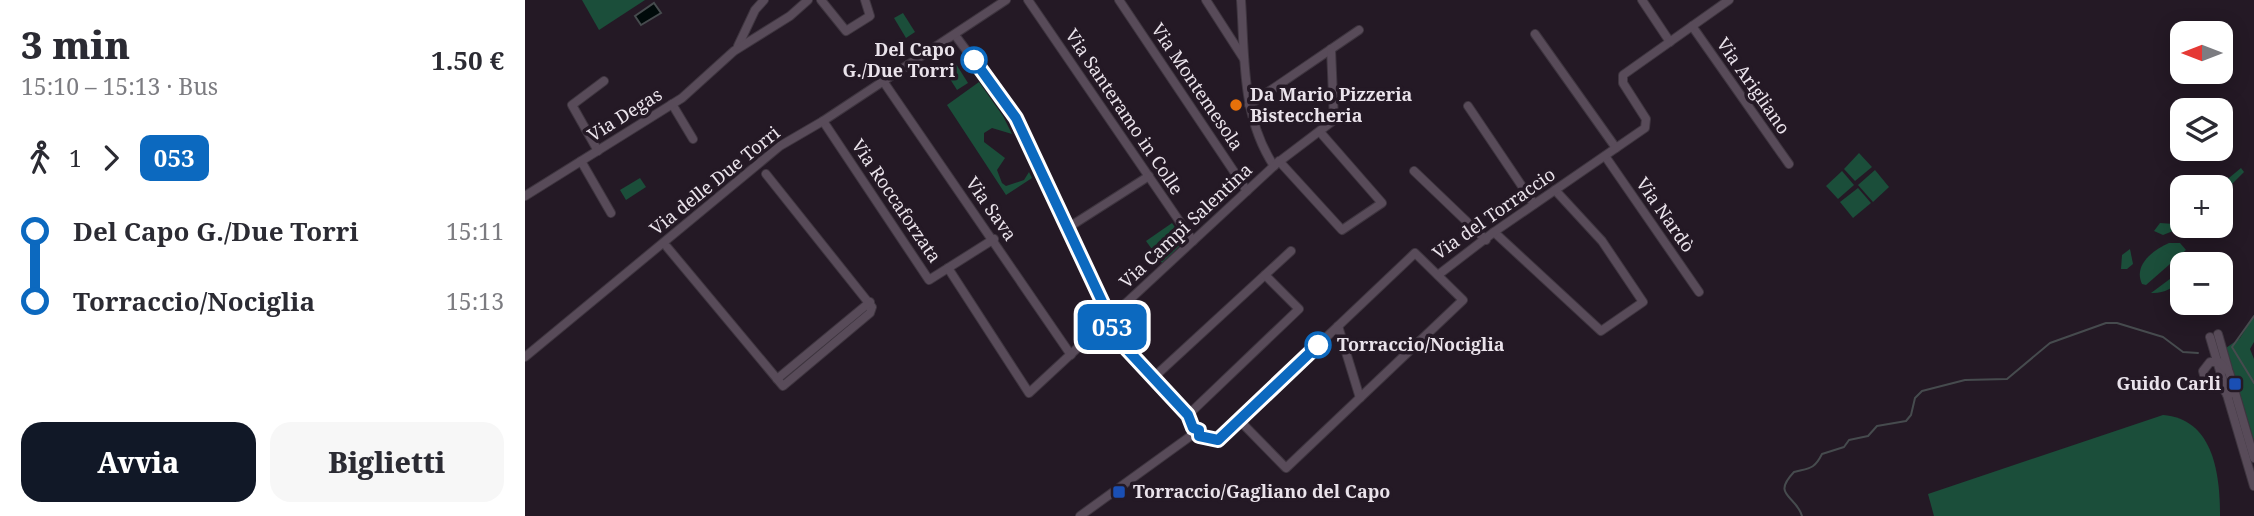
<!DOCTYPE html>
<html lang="it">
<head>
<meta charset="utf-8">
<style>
	body { margin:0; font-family:"Noto Serif",serif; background:#f7f7f7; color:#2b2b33; height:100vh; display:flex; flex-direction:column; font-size:26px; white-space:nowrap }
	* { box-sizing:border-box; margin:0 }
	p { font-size:23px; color:#7c7c81 }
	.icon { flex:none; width:38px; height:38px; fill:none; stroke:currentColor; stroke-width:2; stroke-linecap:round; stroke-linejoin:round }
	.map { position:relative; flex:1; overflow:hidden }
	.sheet { display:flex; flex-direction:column; background:#fff; width:525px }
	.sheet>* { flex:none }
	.badge { padding:0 14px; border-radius:10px; font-size:24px; line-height:46px }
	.needle { width:46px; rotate:270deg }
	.buttons { position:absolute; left:1645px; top:21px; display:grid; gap:14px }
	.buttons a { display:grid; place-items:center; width:63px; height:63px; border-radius:14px; background:#fff; box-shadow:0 4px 18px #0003; font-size:35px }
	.map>.badge { position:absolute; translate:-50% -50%; box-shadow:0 0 0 4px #fff }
	.legs { display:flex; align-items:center; gap:10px; height:77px; padding:0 21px; font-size:23px }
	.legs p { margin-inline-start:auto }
	.summary { display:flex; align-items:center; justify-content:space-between; height:119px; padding:0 21px }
	h1 { font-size:38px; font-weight:800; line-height:52px }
	.cta { display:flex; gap:14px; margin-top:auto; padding:14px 21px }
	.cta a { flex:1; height:80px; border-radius:21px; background:#111827; color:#fff; font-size:28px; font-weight:800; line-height:80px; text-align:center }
	.cta a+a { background:#f7f7f7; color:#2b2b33 }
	ul { padding:0 21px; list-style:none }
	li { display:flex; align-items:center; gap:24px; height:70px; font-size:26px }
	li i { display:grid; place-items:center; width:10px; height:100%; margin:0 9px; background:currentColor }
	li i::after { content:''; width:18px; height:18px; margin:-9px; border:5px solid; border-radius:50%; background:#fff }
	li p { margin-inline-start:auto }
	li:first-child i { background:linear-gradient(#0000 50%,currentColor 0) }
	li:last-child i { background:linear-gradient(currentColor 50%,#0000 0) }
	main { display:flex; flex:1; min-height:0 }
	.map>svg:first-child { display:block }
	.green { fill:#1b4e3a }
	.water { fill:#000a0a; stroke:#464b4e; stroke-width:2 }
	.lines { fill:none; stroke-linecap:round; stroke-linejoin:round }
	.stream { stroke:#464b4e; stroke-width:2 }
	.minor-casing { stroke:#3e353f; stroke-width:10 }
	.minor { stroke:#584b59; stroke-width:8 }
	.line-1-casing { stroke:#fff; stroke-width:16 }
	.line-1 { stroke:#0c69bf; stroke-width:10 }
	.stop-1-dot { fill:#fff; stroke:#0c69bf; stroke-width:3.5 }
	.food-dot { fill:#e8710a; stroke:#241925; stroke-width:2.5 }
	.transit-dot { fill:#1a4fb4; stroke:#241925; stroke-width:2.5 }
	.labels { text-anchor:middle; stroke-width:7; stroke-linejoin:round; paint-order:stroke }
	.stop-label { font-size:18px; font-weight:bold; fill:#eae3eb; stroke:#241925; text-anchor:end }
	.street-label { font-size:18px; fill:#eae3eb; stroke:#241925 }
	.poi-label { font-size:18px; font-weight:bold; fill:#eae3eb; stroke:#241925; text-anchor:start }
</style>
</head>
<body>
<main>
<section class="sheet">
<div class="summary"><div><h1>3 min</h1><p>15:10 – 15:13 · Bus</p></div><b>1.50 €</b></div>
<div class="legs"><svg class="icon" aria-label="walk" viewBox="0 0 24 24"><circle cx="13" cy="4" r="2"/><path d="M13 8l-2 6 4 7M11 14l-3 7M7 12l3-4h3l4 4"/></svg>1<svg class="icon" aria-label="forward" viewBox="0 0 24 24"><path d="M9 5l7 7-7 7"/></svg><b class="badge" style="background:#0c69bf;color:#fff">053</b></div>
<ul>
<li><i style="color:#0c69bf"></i><b>Del Capo G./Due Torri</b><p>15:11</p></li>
<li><i style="color:#0c69bf"></i><b>Torraccio/Nociglia</b><p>15:13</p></li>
</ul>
<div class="cta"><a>Avvia</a><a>Biglietti</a></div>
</section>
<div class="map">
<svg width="1729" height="516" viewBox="0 0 1729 516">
	<rect width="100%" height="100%" fill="#241925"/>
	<g class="green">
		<polygon points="57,0 120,0 74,30"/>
		<polygon points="378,13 390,32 381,38 369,18"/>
		<polygon points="431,64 443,83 432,90 420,71"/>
		<polygon points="454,82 478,116 487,134 467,128 459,133 459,142 480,158 472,170 477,183 481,186 499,180 504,172 507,178 481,195 422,105"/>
		<polygon points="1334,153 1347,167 1330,181 1319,169"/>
		<polygon points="1716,168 1719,172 1696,195 1693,187"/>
		<polygon points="1350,170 1364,187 1348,202 1333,185"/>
		<polygon points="1317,171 1329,185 1313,199 1301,186"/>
		<polygon points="115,178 121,187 101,200 95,190"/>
		<polygon points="1333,188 1346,203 1328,218 1315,202"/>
		<polygon points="647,223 660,241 637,263 621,241"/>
		<polygon points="1635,223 1649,224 1648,231 1638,235 1629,231"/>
		<path d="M1644,243H1655L1661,250L1621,285L1617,284C1608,265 1628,250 1644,243Z"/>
		<polygon points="1605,249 1608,264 1602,269 1596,269 1597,255"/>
		<path d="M1657,270V280C1648,288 1638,294 1626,293Z"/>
		<polygon points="1729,316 1729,342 1725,349 1729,359 1729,441 1701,348 1715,338"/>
		<path d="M1638,415C1689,419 1695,475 1695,516H1409L1403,494Z"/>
	</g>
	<polygon class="water" points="129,3 136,13 116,25 110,16"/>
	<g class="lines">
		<g class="stream">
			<polyline points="1729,316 1707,347 1729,383"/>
			<path d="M1277,516C1271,495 1246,496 1269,472C1284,468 1289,470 1297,454L1319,447L1324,440L1343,436L1352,426L1381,421L1386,415L1390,398L1397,391L1440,380L1482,379L1525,343L1581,323H1592L1638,337L1658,352L1673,353"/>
		</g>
		<g class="minor-casing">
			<g id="minor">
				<polyline points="296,0 321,31 345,16 340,0"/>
				<polyline points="503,0 668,241"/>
				<polyline points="594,0 722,191"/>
				<polyline points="681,0 719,59"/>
				<path d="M716,0C720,57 716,116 749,166"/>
				<polyline points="1117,0 1145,42"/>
				<polyline points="1167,26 1264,164"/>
				<polyline points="1010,34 1091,148"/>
				<polyline points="430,35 491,118 597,344 663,415 668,428 674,430 673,435"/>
				<polyline points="213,46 230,10 239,0"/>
				<polyline points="358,81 546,355"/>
				<polyline points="147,104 168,139"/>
				<polyline points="724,105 834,30"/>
				<polyline points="943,106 1009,204"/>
				<polyline points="298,121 404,280 469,239"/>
				<polyline points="73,151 47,105 79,81"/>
				<polyline points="1080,156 1174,292"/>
				<polyline points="56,161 86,213"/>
				<polyline points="754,161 817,230 857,203 795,132"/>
				<polyline points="889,171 961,240"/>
				<polyline points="0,196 157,98 209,51 265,16 283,0"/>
				<polyline points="541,229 624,176"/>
				<polyline points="969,232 1076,331 1118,302 1077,241 1030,190"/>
				<polyline points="142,247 258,386 345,313 347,307 241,174"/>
				<polyline points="423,268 504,393 751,164 809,120 806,49"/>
				<polyline points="913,275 969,232 1120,128 1121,119 1098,83 1098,75 1204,0"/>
				<polyline points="813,326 835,398"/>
				<polyline points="1693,334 1703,369"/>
				<polyline points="1685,337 1729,486"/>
				<polyline points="0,357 255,146 298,121 481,0"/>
				<polyline points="628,378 766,251"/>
				<polyline points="252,379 345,302"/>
				<polyline points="1703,396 1697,387 1680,379 1678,371 1685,362 1694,362 1704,372 1729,458"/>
				<polyline points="663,415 774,309 740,275"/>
				<polyline points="667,435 693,440 890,253 938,300 761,468 714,420"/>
				<polyline points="555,516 667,435"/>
			</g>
		</g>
		<use href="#minor" class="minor"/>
	</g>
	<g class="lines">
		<g class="line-1-casing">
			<polyline id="line-1" points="449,60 491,118 597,344 663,415 668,428 674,430 674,436 693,440 793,345"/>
		</g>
		<use href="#line-1" class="line-1"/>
	</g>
	<g class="stop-1-dot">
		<circle cx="449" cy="60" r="12"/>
		<circle cx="793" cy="345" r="12"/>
	</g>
	<circle class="food-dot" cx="711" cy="105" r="7"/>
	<g class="transit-dot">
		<rect x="1703" y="377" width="14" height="14" rx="3.5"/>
		<rect x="587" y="485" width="14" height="14" rx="3.5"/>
	</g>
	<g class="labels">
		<g class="stop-label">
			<text x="430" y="56">Del Capo<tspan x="430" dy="21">G./Due Torri</tspan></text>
			<text x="812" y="351" text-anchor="start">Torraccio/Nociglia</text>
		</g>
		<g class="street-label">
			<text transform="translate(1228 86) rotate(55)" y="6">Via Arigliano</text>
			<text transform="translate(672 87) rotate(56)" y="6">Via Montemesola</text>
			<text transform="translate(599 112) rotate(56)" y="6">Via Santeramo in Colle</text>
			<text transform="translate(100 115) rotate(-32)" y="6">Via Degas</text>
			<text transform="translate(190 181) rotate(-39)" y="6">Via delle Due Torri</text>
			<text transform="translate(371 201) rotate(56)" y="6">Via Roccaforzata</text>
			<text transform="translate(466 209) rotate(55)" y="6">Via Sava</text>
			<text transform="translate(969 214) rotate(-35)" y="6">Via del Torraccio</text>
			<text transform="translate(1140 215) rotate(55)" y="6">Via Nardò</text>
			<text transform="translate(661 226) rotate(-43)" y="6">Via Campi Salentina</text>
		</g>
		<g class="poi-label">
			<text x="725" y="101">Da Mario Pizzeria<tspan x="725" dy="21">Bisteccheria</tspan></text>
			<text x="1696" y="390" text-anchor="end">Guido Carli</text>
			<text x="608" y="498">Torraccio/Gagliano del Capo</text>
		</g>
	</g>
</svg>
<div class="buttons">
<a><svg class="needle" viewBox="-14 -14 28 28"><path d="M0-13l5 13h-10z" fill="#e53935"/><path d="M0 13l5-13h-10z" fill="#7c7c81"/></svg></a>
<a><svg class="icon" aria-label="layers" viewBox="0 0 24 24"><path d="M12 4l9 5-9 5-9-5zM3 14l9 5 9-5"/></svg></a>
<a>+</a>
<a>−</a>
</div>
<b class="badge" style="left:587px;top:327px;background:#0c69bf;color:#fff">053</b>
</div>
</main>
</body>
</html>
